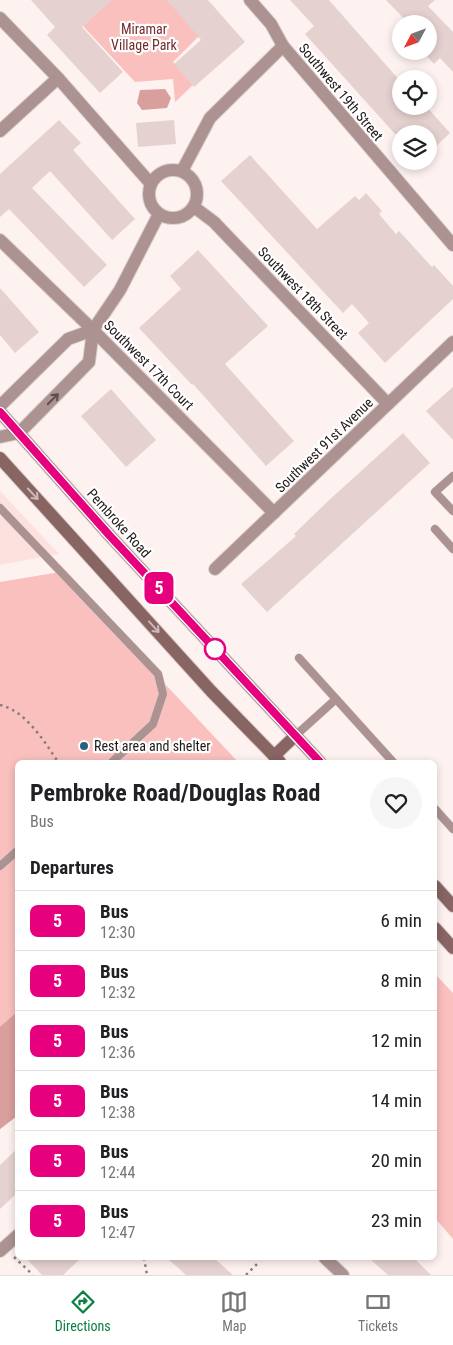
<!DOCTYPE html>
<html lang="en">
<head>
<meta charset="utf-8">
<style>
	body { margin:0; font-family:"Roboto Condensed",sans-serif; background:#f6f6f6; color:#202124; height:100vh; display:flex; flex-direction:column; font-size:19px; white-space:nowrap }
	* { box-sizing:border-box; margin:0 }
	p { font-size:16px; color:#757577 }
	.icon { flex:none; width:28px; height:28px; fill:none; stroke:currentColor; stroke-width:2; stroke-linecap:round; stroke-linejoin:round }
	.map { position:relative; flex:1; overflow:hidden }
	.drawer { position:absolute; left:15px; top:760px; width:422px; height:500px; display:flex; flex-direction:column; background:#fff; border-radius:8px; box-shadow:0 2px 8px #0003 }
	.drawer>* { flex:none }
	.badge { padding:0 10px; border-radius:8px; font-size:18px; line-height:32px }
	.needle { width:32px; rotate:229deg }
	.controls { position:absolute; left:392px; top:15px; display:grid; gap:10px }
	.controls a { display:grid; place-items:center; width:45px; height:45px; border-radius:50%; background:#fff; box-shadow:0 2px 8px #0003; font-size:25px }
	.map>.badge { position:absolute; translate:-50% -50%; box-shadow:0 0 0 2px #fff }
	h2 { padding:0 15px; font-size:19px; line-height:45px }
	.round { display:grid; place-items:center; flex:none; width:52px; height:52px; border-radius:26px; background:#f6f6f6 }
	.overview { display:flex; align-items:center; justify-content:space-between; height:85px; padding:0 15px }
	h1 { font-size:24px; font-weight:700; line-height:38px }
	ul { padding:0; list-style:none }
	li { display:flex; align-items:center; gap:15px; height:60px; padding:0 15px; border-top:1px solid #e0e0e0 }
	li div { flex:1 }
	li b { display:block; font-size:19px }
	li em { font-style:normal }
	li .badge { min-width:55px; font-weight:700; text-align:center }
	.menu { display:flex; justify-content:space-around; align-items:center; height:70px; border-top:1px solid #e0e0e0; background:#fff; font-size:14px; color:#757577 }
	.menu a { display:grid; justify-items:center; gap:2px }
	.menu .selected { color:#0b8043 }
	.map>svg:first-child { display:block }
	.built { fill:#fde1df }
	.green { fill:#f9c0be }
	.water { fill:#d99f9c }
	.building { fill:#e5d1d0 }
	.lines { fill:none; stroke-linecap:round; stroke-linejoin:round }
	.service-casing { stroke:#dacfce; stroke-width:9 }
	.minor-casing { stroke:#dacfce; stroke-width:14 }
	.secondary-casing { stroke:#dacfce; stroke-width:14 }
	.path { stroke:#887e7e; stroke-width:2.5; stroke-dasharray:2.5 4; stroke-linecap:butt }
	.service { stroke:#ac9391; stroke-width:8 }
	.minor { stroke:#ac9391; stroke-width:12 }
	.secondary { stroke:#886462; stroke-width:12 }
	.oneway { stroke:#5e4f4e }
	.oneway2 { stroke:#c9b9b8 }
	.line-casing { stroke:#fff; stroke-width:11 }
	.line { stroke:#e6007e; stroke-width:8 }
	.stop-dot { fill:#fff; stroke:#e6007e; stroke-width:2.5 }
	.poi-dot { fill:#2a617c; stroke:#fff; stroke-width:2 }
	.labels { text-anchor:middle; stroke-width:4.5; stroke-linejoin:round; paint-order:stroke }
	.park-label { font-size:14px; fill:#722c2d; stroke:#fff }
	.street-label { font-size:14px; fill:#1f1818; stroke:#fff }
	.poi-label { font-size:14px; fill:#1f1818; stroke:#fff; text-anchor:start }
</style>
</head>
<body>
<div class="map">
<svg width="453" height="1275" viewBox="0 0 453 1275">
	<rect width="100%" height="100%" fill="#fef2f1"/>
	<polygon class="built" points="0,491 59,554 0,565"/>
	<g class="green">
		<polygon points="111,0 167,0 200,35 173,62 194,84 175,102 173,79 135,82 83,26"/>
		<polygon points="60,572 238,762 18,762 17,1116 0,1129 0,582"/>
		<polygon points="435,974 453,993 453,1239 435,1218"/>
	</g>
	<g class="water">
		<polygon points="165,89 171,98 167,108 142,110 137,103 140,90"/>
		<polygon points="17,1012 17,1116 0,1129 0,1027"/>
	</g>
	<g class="building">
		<polygon points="31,0 112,0 82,27 123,72 100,93 47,35 55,27"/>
		<polygon points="167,0 208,0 245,42 194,87 174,64 201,40"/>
		<polygon points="290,0 329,0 401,82 401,106 426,106 450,133 429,153 429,134 395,134 305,34 314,26"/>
		<polygon points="386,0 435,0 428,6 453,32 453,72 440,58 434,64 425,54 429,51 429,24 409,24"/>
		<polygon points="59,120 81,143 73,150 135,219 112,240 50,171 32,188 107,265 84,287 9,209 0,217 0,174"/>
		<polygon points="174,120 176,144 138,147 136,123"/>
		<polygon points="250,155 317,229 355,196 359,200 366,193 382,211 379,214 396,234 399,231 432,267 434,265 453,286 453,299 385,363 358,333 369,323 352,304 343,313 221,181"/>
		<polygon points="198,250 268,326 225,364 294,441 266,466 193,384 192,385 139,328 181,289 170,276"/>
		<polygon points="0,288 39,332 15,353 0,335"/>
		<polygon points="453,387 453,440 426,411"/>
		<polygon points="111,389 156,440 126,467 81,416"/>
		<polygon points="403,433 430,463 267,612 241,584 296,536 294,534 327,502"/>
		<polygon points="18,1148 18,1192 0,1209 0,1165"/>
		<polygon points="26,1258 81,1258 63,1275 42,1275"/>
		<polygon points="167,1258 214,1258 233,1275 186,1275"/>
		<polygon points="369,1258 414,1258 431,1275 388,1275"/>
	</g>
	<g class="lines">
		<g class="service-casing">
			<g id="service">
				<polyline points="453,476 435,492 453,511"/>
				<polyline points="0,508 158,674 163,694 153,724 112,762"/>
				<polyline points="435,529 453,549"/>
				<polyline points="299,658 393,762"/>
				<polyline points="295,736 336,699"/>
				<polyline points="435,809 453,829"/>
				<polyline points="0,866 18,850"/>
			</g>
		</g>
		<g class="minor-casing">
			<g id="minor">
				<polyline points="250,0 271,24 283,46 453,245"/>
				<polyline points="0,18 58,78 151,184"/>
				<polyline points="0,131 58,78"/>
				<circle cx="173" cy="194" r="24"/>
				<polyline points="182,171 210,118 283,46"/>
				<polyline points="194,207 214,222 388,404"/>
				<polyline points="0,240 93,330 274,513"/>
				<polyline points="0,406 68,339 93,330"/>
				<polyline points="0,437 19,433 89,362 93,330 120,290 159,214"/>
				<polyline points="215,569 453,342"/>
				<polyline points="0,1251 18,1235"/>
				<polyline points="325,1258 343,1275"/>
			</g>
		</g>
		<g class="secondary-casing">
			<g id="secondary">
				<polyline points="0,412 110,536 320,762"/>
				<polyline points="0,458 211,691 280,762"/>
				<polyline points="274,756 295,736"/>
				<polyline points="435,886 453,906"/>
				<polyline points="435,928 453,948"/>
			</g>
		</g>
		<g class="path">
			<path d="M0,705C25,710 45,742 58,762"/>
			<polyline points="14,1257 33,1275"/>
			<polyline points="144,1258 147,1275"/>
			<polyline points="246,1275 259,1262"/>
		</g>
		<use href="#service" class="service"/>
		<use href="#minor" class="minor"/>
		<use href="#secondary" class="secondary"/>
	</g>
	<defs><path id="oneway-shaft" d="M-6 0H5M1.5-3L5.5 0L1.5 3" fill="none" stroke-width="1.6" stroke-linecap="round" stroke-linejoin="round" transform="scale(1.25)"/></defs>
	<use class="oneway" href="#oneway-shaft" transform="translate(53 399) rotate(-45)"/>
	<g class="oneway2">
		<use href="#oneway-shaft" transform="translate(33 494) rotate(47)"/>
		<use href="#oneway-shaft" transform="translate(154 627) rotate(48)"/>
	</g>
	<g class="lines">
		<g class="line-casing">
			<polyline id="line" points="0,412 110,536 320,762"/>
		</g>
		<use href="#line" class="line"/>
	</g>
	<circle class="stop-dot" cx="215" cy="649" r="10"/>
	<circle class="poi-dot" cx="84" cy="746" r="5"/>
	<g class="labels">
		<g class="park-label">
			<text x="144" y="34">Miramar<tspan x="144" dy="16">Village Park</tspan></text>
		</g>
		<g class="street-label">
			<text transform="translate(341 92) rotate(50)" y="5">Southwest 19th Street</text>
			<text transform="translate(303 293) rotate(46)" y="5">Southwest 18th Street</text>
			<text transform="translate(149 365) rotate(45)" y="5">Southwest 17th Court</text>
			<text transform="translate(324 445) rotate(-44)" y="5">Southwest 91st Avenue</text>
			<text transform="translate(119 523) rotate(48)" y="5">Pembroke Road</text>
		</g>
		<g class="poi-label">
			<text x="94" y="751">Rest area and shelter</text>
		</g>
	</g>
</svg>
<div class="controls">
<a><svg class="needle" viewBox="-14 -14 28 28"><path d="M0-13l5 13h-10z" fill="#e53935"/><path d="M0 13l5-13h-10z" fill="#757577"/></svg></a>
<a><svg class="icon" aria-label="locate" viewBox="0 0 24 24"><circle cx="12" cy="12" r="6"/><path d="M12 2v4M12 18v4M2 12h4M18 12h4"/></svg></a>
<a><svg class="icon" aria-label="layers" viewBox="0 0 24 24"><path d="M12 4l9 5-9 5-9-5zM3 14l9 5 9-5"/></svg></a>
</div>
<b class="badge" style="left:159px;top:588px;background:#e6007e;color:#fff">5</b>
<section class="drawer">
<div class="overview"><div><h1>Pembroke Road/Douglas Road</h1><p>Bus</p></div><a class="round"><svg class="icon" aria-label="heart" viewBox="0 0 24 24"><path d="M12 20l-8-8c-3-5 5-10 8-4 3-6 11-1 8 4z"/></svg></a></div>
<h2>Departures</h2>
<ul>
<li><span class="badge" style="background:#e6007e;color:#fff">5</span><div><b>Bus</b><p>12:30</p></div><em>6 min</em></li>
<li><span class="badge" style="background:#e6007e;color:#fff">5</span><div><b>Bus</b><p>12:32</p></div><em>8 min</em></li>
<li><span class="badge" style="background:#e6007e;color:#fff">5</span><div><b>Bus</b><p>12:36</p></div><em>12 min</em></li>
<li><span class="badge" style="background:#e6007e;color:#fff">5</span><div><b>Bus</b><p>12:38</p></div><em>14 min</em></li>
<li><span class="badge" style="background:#e6007e;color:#fff">5</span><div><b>Bus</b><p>12:44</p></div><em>20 min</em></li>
<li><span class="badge" style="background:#e6007e;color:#fff">5</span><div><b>Bus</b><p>12:47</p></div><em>23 min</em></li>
</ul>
</section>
</div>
<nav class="menu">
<a class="selected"><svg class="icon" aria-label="directions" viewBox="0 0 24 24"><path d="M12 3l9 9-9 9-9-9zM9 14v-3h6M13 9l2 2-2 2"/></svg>Directions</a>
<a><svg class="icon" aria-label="map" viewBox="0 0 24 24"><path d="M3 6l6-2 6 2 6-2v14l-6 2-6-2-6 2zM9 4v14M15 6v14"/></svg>Map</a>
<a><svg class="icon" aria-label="tickets" viewBox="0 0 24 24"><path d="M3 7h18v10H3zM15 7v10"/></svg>Tickets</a>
</nav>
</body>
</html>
